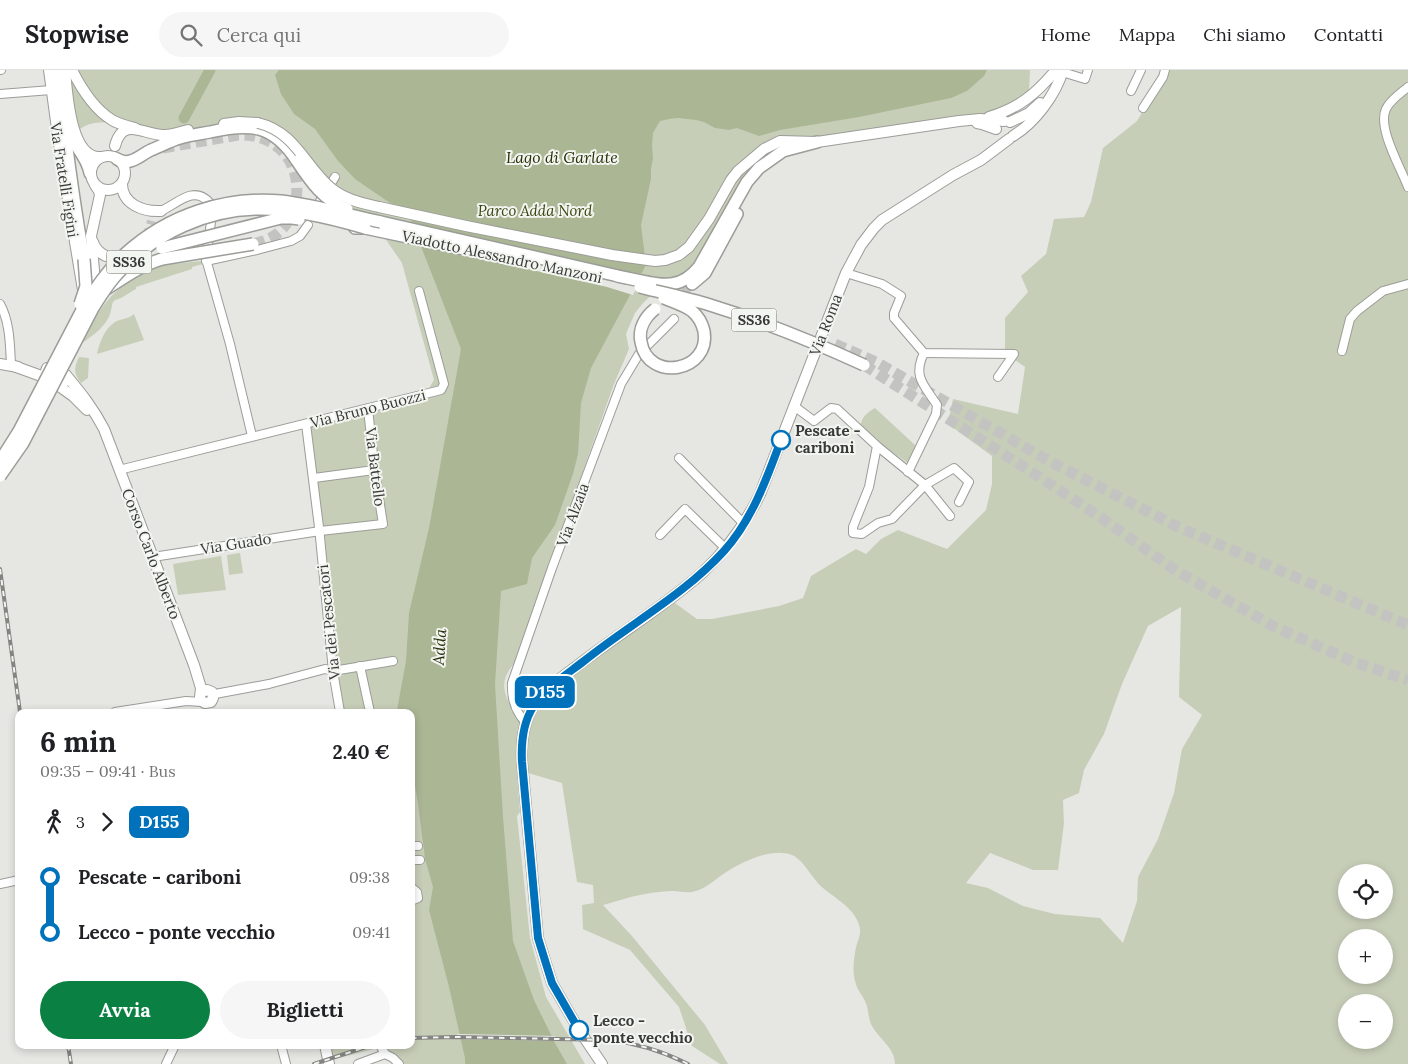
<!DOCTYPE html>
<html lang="it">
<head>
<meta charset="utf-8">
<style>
	body { margin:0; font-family:Lora,serif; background:#f6f6f6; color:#202124; height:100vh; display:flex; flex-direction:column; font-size:19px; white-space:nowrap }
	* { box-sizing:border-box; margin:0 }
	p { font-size:16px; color:#757577 }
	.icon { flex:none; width:28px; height:28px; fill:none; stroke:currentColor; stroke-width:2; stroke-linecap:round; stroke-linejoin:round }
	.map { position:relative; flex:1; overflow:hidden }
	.side { position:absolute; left:15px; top:639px; width:400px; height:340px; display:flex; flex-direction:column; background:#fff; border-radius:10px; box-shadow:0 2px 8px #0003 }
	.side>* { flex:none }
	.badge { padding:0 10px; border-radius:8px; font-size:18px; line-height:32px }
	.controls { position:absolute; left:1338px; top:794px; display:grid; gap:10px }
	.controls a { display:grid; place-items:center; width:55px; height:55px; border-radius:50%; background:#fff; box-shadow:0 2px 8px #0003; font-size:25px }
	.map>.badge { position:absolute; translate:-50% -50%; box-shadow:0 0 0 2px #fff }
	.legs { display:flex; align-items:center; gap:8px; height:55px; padding:0 25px; font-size:16px }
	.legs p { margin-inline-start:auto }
	.overview { display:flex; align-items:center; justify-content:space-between; height:85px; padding:0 25px }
	h1 { font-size:28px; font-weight:800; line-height:38px }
	.button { display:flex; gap:10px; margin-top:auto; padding:10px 25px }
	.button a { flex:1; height:58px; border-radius:30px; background:#0b8043; color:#fff; font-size:20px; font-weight:800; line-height:58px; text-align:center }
	.button a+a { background:#f6f6f6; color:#202124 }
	ul { padding:0 25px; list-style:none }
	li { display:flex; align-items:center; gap:18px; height:55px; font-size:19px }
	li i { display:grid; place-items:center; width:8px; height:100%; margin:0 6px; background:currentColor }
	li i::after { content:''; width:12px; height:12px; margin:-6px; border:4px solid; border-radius:50%; background:#fff }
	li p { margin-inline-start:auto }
	li:first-child i { background:linear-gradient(#0000 50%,currentColor 0) }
	li:last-child i { background:linear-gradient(currentColor 50%,#0000 0) }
	header { display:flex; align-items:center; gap:30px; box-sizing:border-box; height:70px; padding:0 25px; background:#fff; border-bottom:1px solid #e0e0e0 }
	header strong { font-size:24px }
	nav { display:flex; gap:28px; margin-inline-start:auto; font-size:18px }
	.search { width:350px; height:45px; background:#f6f6f6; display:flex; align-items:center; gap:12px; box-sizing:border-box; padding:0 18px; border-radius:28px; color:#757577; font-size:19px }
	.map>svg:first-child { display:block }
	.green { fill:#c7ceb8; fill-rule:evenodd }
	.water { fill:#abb695 }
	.pier { fill:#e6e7e3 }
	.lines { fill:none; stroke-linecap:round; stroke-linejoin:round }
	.river { stroke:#abb695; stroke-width:11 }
	.major-tunnel { stroke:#c3c4c1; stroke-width:10; stroke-dasharray:10 5; stroke-linecap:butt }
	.highway-tunnel { stroke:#c3c4c1; stroke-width:11; stroke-dasharray:11 5.5; stroke-linecap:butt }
	.minor-casing { stroke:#9b9d98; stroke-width:10 }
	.major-casing { stroke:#9b9d98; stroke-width:12 }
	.highway-casing { stroke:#9b9d98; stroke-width:14 }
	.minor { stroke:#fff; stroke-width:8 }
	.major { stroke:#fff; stroke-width:10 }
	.highway { stroke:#fff; stroke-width:11 }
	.rail-casing { stroke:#848582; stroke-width:4 }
	.rail { stroke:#f3f5f0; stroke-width:2; stroke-dasharray:5.5; stroke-linecap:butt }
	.major-bridge-casing { stroke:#9b9d98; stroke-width:12; stroke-linecap:butt }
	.highway-bridge-casing { stroke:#9b9d98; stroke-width:14; stroke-linecap:butt }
	.major-bridge { stroke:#fff; stroke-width:10 }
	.highway-bridge { stroke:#fff; stroke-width:11 }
	.line-1-casing { stroke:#fff; stroke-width:11 }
	.line-1 { stroke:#0072bc; stroke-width:8 }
	.stop-1-dot { fill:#fff; stroke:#0072bc; stroke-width:2.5 }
	.labels { text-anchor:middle; stroke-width:4; stroke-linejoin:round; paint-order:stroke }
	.shield { fill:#f3f5f0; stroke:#71716f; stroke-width:1 }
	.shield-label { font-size:14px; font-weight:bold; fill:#393938 }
	.street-label { font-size:15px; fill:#393938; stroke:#f3f5f0 }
	.park-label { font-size:15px; font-style:italic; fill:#384510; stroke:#f3f5f0 }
	.stop-label { font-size:15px; font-weight:bold; fill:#393938; stroke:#f3f5f0; text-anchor:start }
	.water-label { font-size:16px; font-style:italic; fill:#273008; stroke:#f3f5f0 }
</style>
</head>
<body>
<header>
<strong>Stopwise</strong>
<div class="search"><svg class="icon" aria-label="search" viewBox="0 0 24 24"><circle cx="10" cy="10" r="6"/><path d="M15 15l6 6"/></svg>Cerca qui</div>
<nav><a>Home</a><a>Mappa</a><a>Chi siamo</a><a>Contatti</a></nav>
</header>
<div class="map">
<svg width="1408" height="994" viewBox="0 0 1408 994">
	<rect width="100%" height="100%" fill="#e6e7e3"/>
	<g class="green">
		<path d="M70,0H1030L1029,23L1012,36L974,47L790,80L746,108L729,132L708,174L693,198L682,208L664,214L644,232L635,243L626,264L629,279L614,314L515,592C504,606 501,614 508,631L509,626L513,641L521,652C513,682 518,712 520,742L517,746L530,868L546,927L585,994H402L378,978L331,990L327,975H411V642H337L328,600L308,354L426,323L434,310L402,193L382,164L361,154L283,75L258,60L225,54L202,58L175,64L120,61L109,52C94,53 89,52 76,62Z"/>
		<path d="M1163,0H1408V994H895C895,978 879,969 872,956C868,949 869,939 865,931C861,923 858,922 855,911C852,900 854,888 856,877C858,870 862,863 859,855C855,839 835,828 823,818C812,809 804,790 792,785C773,777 744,791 728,801C716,808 707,819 692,822C686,823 679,821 673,821C666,821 658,822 651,823C635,825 618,831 603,835L632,866L705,955L728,994H720L692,976L679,937L630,880L583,859L582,835L594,833L593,815L577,812L562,713L528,703C526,683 526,661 537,643C547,624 565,613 581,600C611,577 643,555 675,533L697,549H712L779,536L803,528L811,506L856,479L866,484L881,469L898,460L947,479L986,440L992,414V386L948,354L953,329L1018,344L1025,297L1005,283V248L1028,222L1021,206L1046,184L1054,149L1084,147L1091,132L1103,78L1137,51L1161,10ZM1181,537L1179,627L1202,645L1182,679L1174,723L1158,769L1138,807L1137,831L1123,873L1100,848L1055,844L1023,836L988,818L966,813L990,783L1033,800H1058L1064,753L1063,730L1079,723L1084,700L1104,664L1122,614L1148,556ZM1346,802H1384V840H1346ZM1346,868H1384V905H1346ZM1346,932H1384V970H1346Z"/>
		<path d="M202,191L203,194L192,197V199L136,217V219C131,222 127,224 123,227C119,229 116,229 113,232C112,234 112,237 111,240C109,254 93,266 82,273C90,258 97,242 108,230C123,213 145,199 167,195C179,193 191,192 202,191Z"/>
		<path d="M134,244L144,270L97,284C99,273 105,258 115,252C122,248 127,250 134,244Z"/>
		<path d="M79,287L89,288L88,308L81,313C73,303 74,298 79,287Z"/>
		<path d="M875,338L915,375V381L909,394L883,375L860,355L861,353C863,346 868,342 875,338Z"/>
		<polygon points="240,483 243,503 229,505 227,485"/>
		<polygon points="221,486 226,520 178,525 173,494"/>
	</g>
	<polygon class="water" points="279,0 987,0 984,6 967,21 951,28 859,47 780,60 759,66 737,58 729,60 715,58 704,52 696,50 678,48 669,49 660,51 653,63 652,75 653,89 651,98 651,109 641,155 646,195 591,298 581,333 578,384 573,404 555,455 532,488 527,514 501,521 495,614 503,747 513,871 534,930 555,973 567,994 465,994 465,988 449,917 429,840 433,817 425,789 418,733 411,694 411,642 398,642 397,640 406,591 409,543 429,458 461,279 408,143 402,137 390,133 355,109 338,91 315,59 294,44 281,24 275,5"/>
	<g class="pier">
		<polygon points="418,174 605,200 643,206 633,225 607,217"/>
		<polygon points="457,964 555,966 556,971 458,969"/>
	</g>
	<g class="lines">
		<polyline class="river" points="184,48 210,0"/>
		<polyline class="major-tunnel" points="147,169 152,151"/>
		<g class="highway-tunnel">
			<path d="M163,78L238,65C276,63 302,92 296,130C294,142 288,155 278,163C271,169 262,172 253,174"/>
			<polyline points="669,230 692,214"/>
			<polyline points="835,274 876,292 1051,392 1178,457 1408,555"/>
			<polyline points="864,295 1041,408 1100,447 1175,500 1273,556 1354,592 1408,610"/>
		</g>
		<g class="minor-casing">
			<g id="minor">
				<polyline points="0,0 1,0"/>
				<polyline points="48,0 60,88 82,220"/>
				<polyline points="1062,2 1085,9 1088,0"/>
				<path d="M1408,17C1401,23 1390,30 1386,39C1377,58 1401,98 1408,117"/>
				<polyline points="1131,21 1141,0"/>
				<polyline points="0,24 51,20"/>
				<polyline points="1143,38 1163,7 1165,0"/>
				<polyline points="320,131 335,107"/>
				<path d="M161,141C177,134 193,115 209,132"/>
				<polyline points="211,152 206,189 230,274 252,366"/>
				<polyline points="206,191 257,180 291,171 300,166 308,155"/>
				<polyline points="846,203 882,214 901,226 894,243 894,248 924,283 1014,284 998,307"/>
				<path d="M0,234C10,252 10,275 11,295"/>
				<polyline points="1342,281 1350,249 1357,241 1383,221 1408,214"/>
				<polyline points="794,336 814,351 831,338 837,339 877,376 925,415 892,449 878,453 862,464 853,463 853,457 869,417 877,376"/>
				<polyline points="306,354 319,457 333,601 340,642"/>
				<polyline points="679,388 744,454"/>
				<polyline points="119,400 441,320 444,314 419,221"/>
				<path d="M908,402L936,344L937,335C925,316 912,307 924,283"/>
				<polyline points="314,408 374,400"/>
				<polyline points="950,446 925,415 954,398 969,412 959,432"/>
				<polyline points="660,465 685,439 726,479"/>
				<polyline points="153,487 320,461 383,454 375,403 368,339"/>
				<polyline points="360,596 370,642"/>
				<polyline points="213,628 215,624 269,614 325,599 333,601 393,591"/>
				<polyline points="115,642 186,631 202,632"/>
				<path d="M526,653C515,641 511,629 512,613L552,498L621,314L639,284L674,249"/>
				<polyline points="411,776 418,776"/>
				<polyline points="411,790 420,790"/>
				<polyline points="0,814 19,810"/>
				<polyline points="411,817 417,822 418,828 411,831"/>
				<polyline points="281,975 286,994"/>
				<polyline points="380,975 385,984 393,988 399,994"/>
				<polyline points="166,994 175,975"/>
				<polyline points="358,994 385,984"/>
			</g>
		</g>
		<g class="major-casing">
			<g id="major">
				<path d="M65,0C67,21 70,90 101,87"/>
				<path d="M72,0C81,18 94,39 112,50C118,54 127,56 135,58"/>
				<path d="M989,47C1019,38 1036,24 1056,0"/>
				<polyline points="1010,52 1029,43 1040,33"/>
				<polyline points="977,53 982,54 996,59"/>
				<polyline points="224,54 239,52 258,53"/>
				<path d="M1013,66C1035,53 1056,24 1063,0"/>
				<path d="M115,76C123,45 145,66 165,65C173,65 180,62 188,60"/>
				<circle cx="108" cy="103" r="17"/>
				<path d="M122,114C122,134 143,142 161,141"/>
				<polyline points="379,137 466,156 612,185 655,191 665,190 679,185 689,177 709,149 731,110 738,101 764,79 780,71 817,72 959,51 980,49 1004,51"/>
				<path d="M93,172C96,182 105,187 116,189"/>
				<polyline points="95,212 91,166 100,125 99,121 95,115"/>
				<polyline points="0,294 18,297"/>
				<polyline points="11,295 44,307 47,298"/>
				<path d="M66,305C81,323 93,338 104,359L194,595L201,618L200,627V630L205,633L211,632L213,628L212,622L207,620L202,622"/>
				<polyline points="66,305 64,312 59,316 73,326 87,340"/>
				<polyline points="325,975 329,994"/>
				<path d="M602,994L579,960L552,913L538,868L522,692C521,673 523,653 533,637C544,620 561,608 577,596C618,564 664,537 702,503C728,479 745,455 760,424L846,203L861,175L874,158L882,150L953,105L981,90L1009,69"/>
			</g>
		</g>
		<g class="highway-casing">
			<g id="highway">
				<path d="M57,0C65,63 72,126 84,189"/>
				<path d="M67,60C74,76 87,86 90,103"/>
				<path d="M117,89C130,97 140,85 151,80C161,76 170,71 180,68C190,65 200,64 210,62C250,53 273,54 297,91"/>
				<polyline points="381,152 627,208"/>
				<polyline points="355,158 365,158 516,190"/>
				<path d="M642,211C665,216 682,218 699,197L747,112L759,98L783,81L817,72"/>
				<polyline points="692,214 705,203 737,144"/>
				<path d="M108,218C126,206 142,195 162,189"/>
			</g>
		</g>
		<use href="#minor" class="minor"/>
		<use href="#major" class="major"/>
		<use href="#highway" class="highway"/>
		<g class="rail-casing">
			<g id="rail">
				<polyline points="0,499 20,642"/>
				<path d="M411,968L455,967L608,970C636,973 662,981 688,994"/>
				<polyline points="68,975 71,994"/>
				<polyline points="314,994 372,975"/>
			</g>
		</g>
		<use href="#rail" class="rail"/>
		<g class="major-bridge-casing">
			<path id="major-bridge" d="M258,53C296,62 305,97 332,119C346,130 362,133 379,137"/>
		</g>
		<g class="highway-bridge-casing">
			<g id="highway-bridge">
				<path d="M297,91C311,112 323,130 347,139"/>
				<polyline points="162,178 281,148 292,148 299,149"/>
				<polyline points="162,189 253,174"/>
				<polyline points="617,206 651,213"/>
				<path d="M640,217C663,223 687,228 710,235C762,251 814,272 864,295"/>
				<polyline points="80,234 86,216 84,189"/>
				<path d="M655,239C645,247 638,259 641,272C648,313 711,302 704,261C702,253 698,246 692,241C684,235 673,232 664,228"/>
				<path d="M0,391L19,361L82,240C95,219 108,199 126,183C168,145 225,126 281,131C315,135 348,145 381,152"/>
				<path d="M0,406L23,373L93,238C101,225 109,212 120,201C155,163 208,139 260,139C295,139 331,148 365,158"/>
			</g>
		</g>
		<use href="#major-bridge" class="major-bridge"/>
		<use href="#highway-bridge" class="highway-bridge"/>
	</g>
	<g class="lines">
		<g class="line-1-casing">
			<path id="line-1" d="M579,960L552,913L538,868L522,692C521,673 523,653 533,637C546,617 566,605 584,591C630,554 684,525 724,481C752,450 767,408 781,370"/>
		</g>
		<use href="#line-1" class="line-1"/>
	</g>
	<g class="stop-1-dot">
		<circle cx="781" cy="370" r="9"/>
		<circle cx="579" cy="960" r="9"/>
	</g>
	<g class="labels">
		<g class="shield">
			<rect x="106.5" y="180.5" width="45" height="23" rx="4"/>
			<rect x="731.5" y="238.5" width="45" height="23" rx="4"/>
		</g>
		<g class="shield-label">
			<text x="129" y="197">SS36</text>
			<text x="754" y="255">SS36</text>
		</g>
		<g class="street-label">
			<text transform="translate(64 110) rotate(81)" y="5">Via Fratelli Figini</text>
			<text transform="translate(502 187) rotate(12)" y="5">Viadotto Alessandro Manzoni</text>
			<text transform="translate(826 255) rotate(-69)" y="5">Via Roma</text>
			<text transform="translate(368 339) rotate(-14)" y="5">Via Bruno Buozzi</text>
			<text transform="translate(375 397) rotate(83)" y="5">Via Battello</text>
			<text transform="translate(573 445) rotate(-70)" y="5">Via Alzaia</text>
			<text transform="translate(236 474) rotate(-9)" y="5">Via Guado</text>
			<text transform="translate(151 484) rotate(69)" y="5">Corso Carlo Alberto</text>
			<text transform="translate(329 552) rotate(-96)" y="5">Via dei Pescatori</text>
		</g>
		<g class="park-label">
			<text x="535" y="146">Parco Adda Nord</text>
		</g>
		<g class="stop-label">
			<text x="795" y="366">Pescate -<tspan x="795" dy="17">cariboni</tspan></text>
			<text x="593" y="956">Lecco -<tspan x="593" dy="17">ponte vecchio</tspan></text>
		</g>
		<g class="water-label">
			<text x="562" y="93">Lago di Garlate</text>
			<text transform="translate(439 577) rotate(-86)" y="6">Adda</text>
		</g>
	</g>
</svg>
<div class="controls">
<a><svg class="icon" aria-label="locate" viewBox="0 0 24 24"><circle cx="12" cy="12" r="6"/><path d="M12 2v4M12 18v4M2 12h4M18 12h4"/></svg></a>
<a>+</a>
<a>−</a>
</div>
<b class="badge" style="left:545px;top:622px;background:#0072bc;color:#fff">D155</b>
<section class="side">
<div class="overview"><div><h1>6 min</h1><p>09:35 – 09:41 · Bus</p></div><b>2.40 €</b></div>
<div class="legs"><svg class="icon" aria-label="walk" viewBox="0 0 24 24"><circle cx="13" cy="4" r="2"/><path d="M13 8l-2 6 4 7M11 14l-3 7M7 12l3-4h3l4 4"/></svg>3<svg class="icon" aria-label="forward" viewBox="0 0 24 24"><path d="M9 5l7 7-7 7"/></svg><b class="badge" style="background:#0072bc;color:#fff">D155</b></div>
<ul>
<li><i style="color:#0072bc"></i><b>Pescate - cariboni</b><p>09:38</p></li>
<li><i style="color:#0072bc"></i><b>Lecco - ponte vecchio</b><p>09:41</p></li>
</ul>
<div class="button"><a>Avvia</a><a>Biglietti</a></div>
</section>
</div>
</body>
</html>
